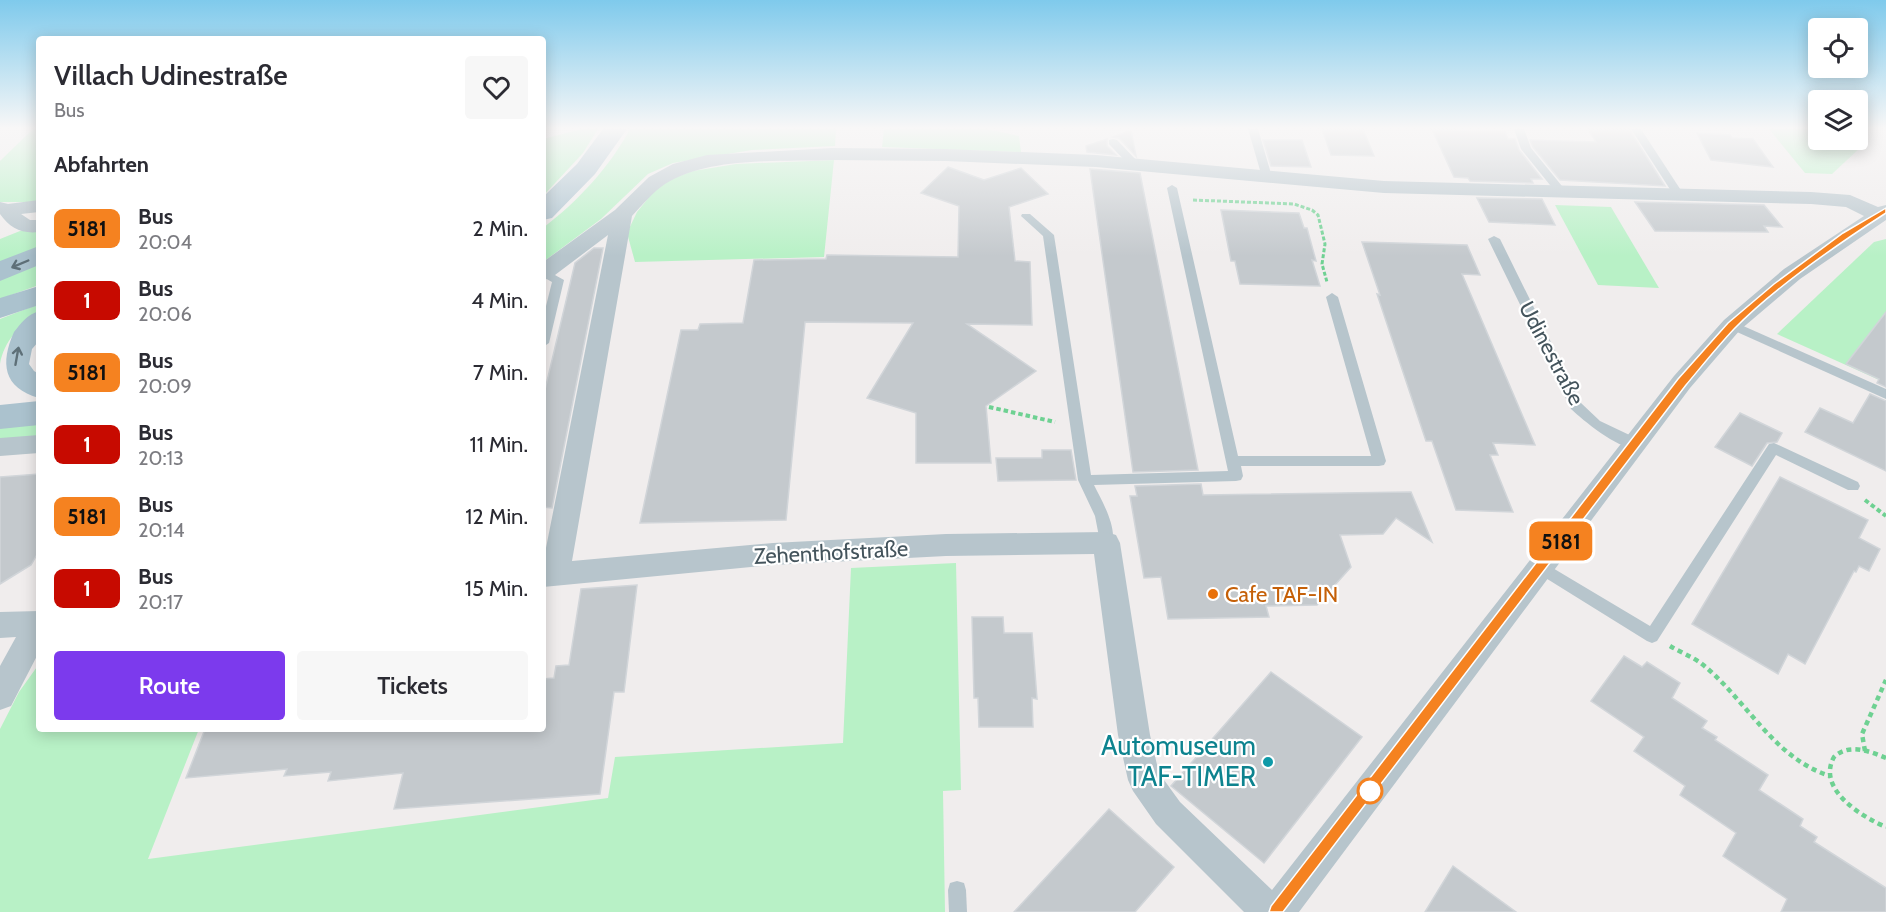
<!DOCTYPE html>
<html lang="de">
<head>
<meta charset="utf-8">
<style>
	body { margin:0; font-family:Cabin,sans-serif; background:#f7f7f7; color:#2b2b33; height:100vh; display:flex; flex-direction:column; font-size:22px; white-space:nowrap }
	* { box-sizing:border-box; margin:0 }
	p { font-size:20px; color:#7c7c81 }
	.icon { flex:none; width:33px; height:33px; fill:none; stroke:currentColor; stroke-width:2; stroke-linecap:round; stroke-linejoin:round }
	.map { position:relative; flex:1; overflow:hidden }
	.details { position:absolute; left:36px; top:36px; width:510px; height:696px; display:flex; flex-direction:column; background:#fff; border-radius:6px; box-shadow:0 3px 15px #0003 }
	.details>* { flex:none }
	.badge { padding:0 12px; border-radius:9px; font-size:21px; line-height:39px }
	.fabs { position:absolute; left:1808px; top:18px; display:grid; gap:12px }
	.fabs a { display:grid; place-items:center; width:60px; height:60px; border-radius:6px; background:#fff; box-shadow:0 3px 15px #0003; font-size:30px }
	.map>.badge { position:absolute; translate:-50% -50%; box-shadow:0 0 0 3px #fff }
	h2 { padding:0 18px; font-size:22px; line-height:54px }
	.round { display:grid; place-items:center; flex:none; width:63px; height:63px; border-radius:6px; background:#f7f7f7 }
	.headline { display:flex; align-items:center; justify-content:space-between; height:102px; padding:0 18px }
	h1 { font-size:28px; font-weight:600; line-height:45px }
	.button { display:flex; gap:12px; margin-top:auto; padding:12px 18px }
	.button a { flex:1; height:69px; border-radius:6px; background:#7c3aed; color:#fff; font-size:24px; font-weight:600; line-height:69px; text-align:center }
	.button a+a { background:#f7f7f7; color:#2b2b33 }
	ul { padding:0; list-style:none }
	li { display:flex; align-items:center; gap:18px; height:72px; padding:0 18px }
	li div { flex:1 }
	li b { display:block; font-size:22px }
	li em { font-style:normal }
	li .badge { min-width:66px; font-weight:700; text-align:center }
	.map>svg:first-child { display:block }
	.green { fill:#b8f1c6 }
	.building { fill:#c4c9cd; stroke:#d1d5d9; stroke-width:1.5 }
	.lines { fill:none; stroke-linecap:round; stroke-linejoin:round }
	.path-far2 { stroke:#6ed192; stroke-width:3; stroke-dasharray:4 2; stroke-linecap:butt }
	.path-far1 { stroke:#6ed192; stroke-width:4; stroke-dasharray:4.5 3; stroke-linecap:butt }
	.path { stroke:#6ed192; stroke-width:4.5; stroke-dasharray:5 4; stroke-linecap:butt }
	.lane { fill:#b7c5cc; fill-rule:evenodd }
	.street { fill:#b7c5cc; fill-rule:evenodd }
	.primary { fill:#abc2ce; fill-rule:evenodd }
	.oneway { stroke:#5e7078 }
	.line { fill:#f58220; stroke:#fff; stroke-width:1.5 }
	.food-dot { fill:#e8710a; stroke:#fff; stroke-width:2 }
	.culture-dot { fill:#0f9aa8; stroke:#fff; stroke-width:2 }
	.stop-dot { fill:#fff; stroke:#f58220; stroke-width:3 }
	.labels { text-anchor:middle; stroke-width:4.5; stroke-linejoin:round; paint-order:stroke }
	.street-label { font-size:22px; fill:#44545c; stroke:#fff }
	.food-label { font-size:22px; fill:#c56008; stroke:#fff; text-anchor:start }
	.near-culture-label { font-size:27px; fill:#0d838f; stroke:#fff; text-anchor:end }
</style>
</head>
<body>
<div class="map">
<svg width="1886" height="912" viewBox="0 0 1886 912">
	<rect width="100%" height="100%" fill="#f0eded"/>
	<g class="green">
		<polygon points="33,129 39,129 39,202 0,202 0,161"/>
		<polygon points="581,129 598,129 583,153 543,196 543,139"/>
		<path d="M630,129H835L836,130L835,146L752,150L673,163L648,174L601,219L543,262V228C578,201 609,168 630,129Z"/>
		<polygon points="884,129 987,129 1019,136 1021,152 882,147"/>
		<polygon points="1769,129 1818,129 1818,140 1856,140 1861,147 1832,174 1805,173"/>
		<polygon points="834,160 824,257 635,262 627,233 637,212 654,191 671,179 693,171 736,164"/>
		<polygon points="1555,205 1611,207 1659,288 1598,285"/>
		<polygon points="39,229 39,249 0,265 0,239 20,231"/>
		<polygon points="1886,239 1886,383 1777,334 1874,242"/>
		<polygon points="39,262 39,285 0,299 0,279"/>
		<path d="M39,304V311C20,325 4,341 0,364V319Z"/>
		<polygon points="39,421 39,438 0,442 0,426"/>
		<polygon points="956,563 961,790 943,791 945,912 0,912 0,729 19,692 39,664 39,729 199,729 148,859 608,798 615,757 843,743 851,568"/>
	</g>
	<g class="building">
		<polygon points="1322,129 1363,129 1374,156 1331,155"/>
		<polygon points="1432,129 1505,132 1508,139 1515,139 1519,150 1542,179 1531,179 1533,183 1470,181 1468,178 1454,177"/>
		<polygon points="1588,129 1629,129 1665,186 1560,180 1533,147 1530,140 1596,142"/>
		<polygon points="1131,130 1136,156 1119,138 1113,137"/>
		<polygon points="1697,133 1730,135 1732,138 1753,139 1773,167 1711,160"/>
		<polygon points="1107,139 1107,146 1116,155 1087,152 1086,146"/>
		<polygon points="1263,140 1302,140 1311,167 1271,166"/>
		<polygon points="948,167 984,180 1021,168 1048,194 1009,207 1015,261 1030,262 1032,325 967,324 1036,371 986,406 991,463 916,463 916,413 867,398 913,323 805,322 786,520 640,523 681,330 698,330 700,324 743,323 754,260 826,259 827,255 958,257 959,206 921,193"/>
		<polygon points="1090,169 1140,173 1198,470 1133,472"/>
		<polygon points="1477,198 1542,199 1555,225 1489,222"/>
		<polygon points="1635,202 1764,205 1782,227 1764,226 1768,232 1655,231"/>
		<polygon points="1221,210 1299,213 1304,228 1307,228 1316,261 1312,260 1320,286 1240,284 1235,261 1231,261"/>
		<polygon points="1362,242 1467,245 1480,275 1462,274 1535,445 1493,443 1498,455 1490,455 1513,512 1456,510 1432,441 1426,441 1377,294 1380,295"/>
		<polygon points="594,248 603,248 552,508 543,507 543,398 575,263"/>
		<polygon points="1886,312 1886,387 1877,383 1879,379 1846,364"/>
		<polygon points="1870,394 1886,401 1886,471 1805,432 1820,408 1853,423"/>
		<polygon points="1740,413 1782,433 1777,442 1767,443 1752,466 1715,447"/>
		<polygon points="1042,450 1071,450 1076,480 998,481 996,458 1042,458"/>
		<polygon points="39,474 39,551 31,565 0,584 0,477"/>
		<polygon points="1780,477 1868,520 1859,538 1880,549 1869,571 1859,566 1856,572 1854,571 1805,664 1788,654 1778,674 1692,624"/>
		<polygon points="1201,484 1203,495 1411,492 1432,542 1396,518 1383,534 1340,535 1351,567 1317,605 1266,606 1269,617 1168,619 1161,577 1144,578 1130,496 1137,496 1135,486"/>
		<polygon points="637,585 624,692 614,692 600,794 394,809 403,773 328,781 331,772 284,776 287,769 186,778 205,729 543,729 543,679 554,678 556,666 569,665 581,589"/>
		<polygon points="972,617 1003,617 1004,633 1032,633 1037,699 1032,698 1033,727 979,727 978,698 974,698"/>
		<polygon points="1624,656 1642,667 1647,662 1680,683 1672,698 1707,721 1702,728 1717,737 1715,740 1768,775 1759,790 1803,819 1800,826 1817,837 1814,842 1886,888 1886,912 1781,912 1787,899 1723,856 1736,833 1680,795 1685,786 1634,751 1644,737 1591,701"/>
		<polygon points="1271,672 1362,737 1264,863 1171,786"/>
		<polygon points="1109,809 1174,867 1135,912 1014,912"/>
		<polygon points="1453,866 1516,912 1425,912"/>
	</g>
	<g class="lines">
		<polyline class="path-far2" points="1193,200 1294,204 1312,210 1318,215 1325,244 1322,264 1327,282"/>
		<g class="path-far1">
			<polyline points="989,407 1055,422"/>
			<polyline points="1865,500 1886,516"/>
		</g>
		<g class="path">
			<path d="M1670,646C1680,652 1693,657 1702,664C1747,700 1773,758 1830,776"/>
			<polyline points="1865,751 1862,734 1886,680"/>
			<path d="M1886,758C1869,751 1849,743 1834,757C1816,789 1862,817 1886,827"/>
		</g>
		<g class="lane">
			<polygon points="1248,129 1258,129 1272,177 1271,179 1263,179 1262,177"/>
			<polygon points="1514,129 1524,129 1531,148 1566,191 1566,195 1558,195 1521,149"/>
			<polygon points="1631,129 1641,129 1684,195 1683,197 1675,197"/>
			<polygon points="1113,139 1117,140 1138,162 1138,166 1130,166 1109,144 1109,140"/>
			<path d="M1172,185L1177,188L1238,456H1371L1326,297L1332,293L1338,297L1386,461L1384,465L1379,466H1241L1243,476L1241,480L1236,481L1094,485C1102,501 1119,530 1111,547L1106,549L1101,547L1095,516L1078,480L1043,236L1021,216L1022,214H1030L1054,235L1091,475L1228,471L1167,188Z"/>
			<path d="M1494,236L1500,239L1581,403L1600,421L1640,440L1642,444L1640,448C1622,453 1584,421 1571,409L1488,239Z"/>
			<polygon points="544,269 564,280 549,343 543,347 543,318 552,282 543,277"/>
			<polygon points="1732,321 1886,389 1886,399 1728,328 1726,325"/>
			<polygon points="1774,443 1858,482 1860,486 1858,490 1848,490 1776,455 1657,641 1652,643 1647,641 1536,572 1534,568 1536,564 1541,562 1546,564 1650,626 1769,444"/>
			<polygon points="957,881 964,883 966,890 967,912 949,912 948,890 950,883"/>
		</g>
		<g class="street">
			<path d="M832,148L946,149L1096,155L1384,181L1811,192L1850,195L1878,207L1886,205V220L1800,279L1740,330L1690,388L1299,912H1244L1156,824L1133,791L1128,780L1118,735L1094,554L946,556L773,565L543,587V563L608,235L551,278L543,280V262L615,210L649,177L673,164L707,155ZM832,160L946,161L1096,167L1384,193L1811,204L1846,207L1864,216L1784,269L1724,320L1674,376L1272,890L1180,802L1159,773L1150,735L1120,543L1116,535L1106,532L946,534L773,543L572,561L632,216C642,205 653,192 665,184C710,156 780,162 832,160Z"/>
			<path d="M39,200V212L21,214L30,220H39V232C21,234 10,228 0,214V202L8,204Z"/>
			<polygon points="39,435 39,453 0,456 0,438"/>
			<polygon points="39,611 39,652 11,706 0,710 0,666 16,637 0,638 0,612"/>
		</g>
		<g class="primary">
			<polygon points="603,129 627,129 595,174 552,218 543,220 543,197 577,164"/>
			<polygon points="39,246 39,265 0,281 0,261"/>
			<polygon points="39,286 39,305 0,318 0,298"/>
			<path d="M39,311V341L32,349L29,364L34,371L39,374V398C3,388 0,363 14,332C22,322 27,315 39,311Z"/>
			<polygon points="39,401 39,425 0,429 0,405"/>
		</g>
	</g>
	<defs><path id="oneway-shaft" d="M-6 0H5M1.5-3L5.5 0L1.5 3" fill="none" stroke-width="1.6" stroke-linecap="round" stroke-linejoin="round" transform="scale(1.5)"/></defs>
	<g class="oneway">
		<use href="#oneway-shaft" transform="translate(20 264) rotate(157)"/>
		<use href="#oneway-shaft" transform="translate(17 356) rotate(-80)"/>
	</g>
	<linearGradient id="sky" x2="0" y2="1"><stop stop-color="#7fcaec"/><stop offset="0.5" stop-color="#f8f7f7"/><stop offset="1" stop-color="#f8f7f7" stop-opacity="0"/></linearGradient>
	<rect width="1886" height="256" fill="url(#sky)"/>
	<path class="line" d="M1886,208V213C1838,244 1776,286 1734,329C1717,347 1702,366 1686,385L1283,912H1269L1271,906L1678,379L1728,323L1774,284L1843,233Z"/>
	<circle class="food-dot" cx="1213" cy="594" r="6"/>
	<circle class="culture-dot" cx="1268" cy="762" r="6"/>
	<circle class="stop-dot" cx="1370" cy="791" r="12"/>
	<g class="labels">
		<g class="street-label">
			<text transform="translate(1552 353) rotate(62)" y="8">Udinestraße</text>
			<text transform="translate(831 552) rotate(-3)" y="8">Zehenthofstraße</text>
		</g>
		<g class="food-label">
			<text x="1225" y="602">Cafe TAF-IN</text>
		</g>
		<g class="near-culture-label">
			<text x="1256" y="755">Automuseum<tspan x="1256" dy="31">TAF-TIMER</tspan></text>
		</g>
	</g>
</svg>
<div class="fabs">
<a><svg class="icon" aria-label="locate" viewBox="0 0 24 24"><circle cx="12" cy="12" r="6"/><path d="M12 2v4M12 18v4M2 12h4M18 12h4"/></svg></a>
<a><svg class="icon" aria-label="layers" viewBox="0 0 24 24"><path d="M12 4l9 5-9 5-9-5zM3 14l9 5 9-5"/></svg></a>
</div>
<b class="badge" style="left:1561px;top:541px;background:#f58220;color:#111">5181</b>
<section class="details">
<div class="headline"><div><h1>Villach Udinestraße</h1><p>Bus</p></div><a class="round"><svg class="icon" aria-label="heart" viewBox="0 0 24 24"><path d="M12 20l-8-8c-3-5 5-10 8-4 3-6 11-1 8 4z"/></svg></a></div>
<h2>Abfahrten</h2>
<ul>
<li><span class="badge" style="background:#f58220;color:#111">5181</span><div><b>Bus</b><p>20:04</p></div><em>2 Min.</em></li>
<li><span class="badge" style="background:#c70a00;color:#fff">1</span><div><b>Bus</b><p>20:06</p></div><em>4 Min.</em></li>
<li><span class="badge" style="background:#f58220;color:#111">5181</span><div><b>Bus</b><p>20:09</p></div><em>7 Min.</em></li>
<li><span class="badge" style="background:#c70a00;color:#fff">1</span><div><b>Bus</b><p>20:13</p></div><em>11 Min.</em></li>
<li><span class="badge" style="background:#f58220;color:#111">5181</span><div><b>Bus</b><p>20:14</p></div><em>12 Min.</em></li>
<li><span class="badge" style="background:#c70a00;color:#fff">1</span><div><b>Bus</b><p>20:17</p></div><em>15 Min.</em></li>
</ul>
<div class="button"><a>Route</a><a>Tickets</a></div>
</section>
</div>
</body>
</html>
